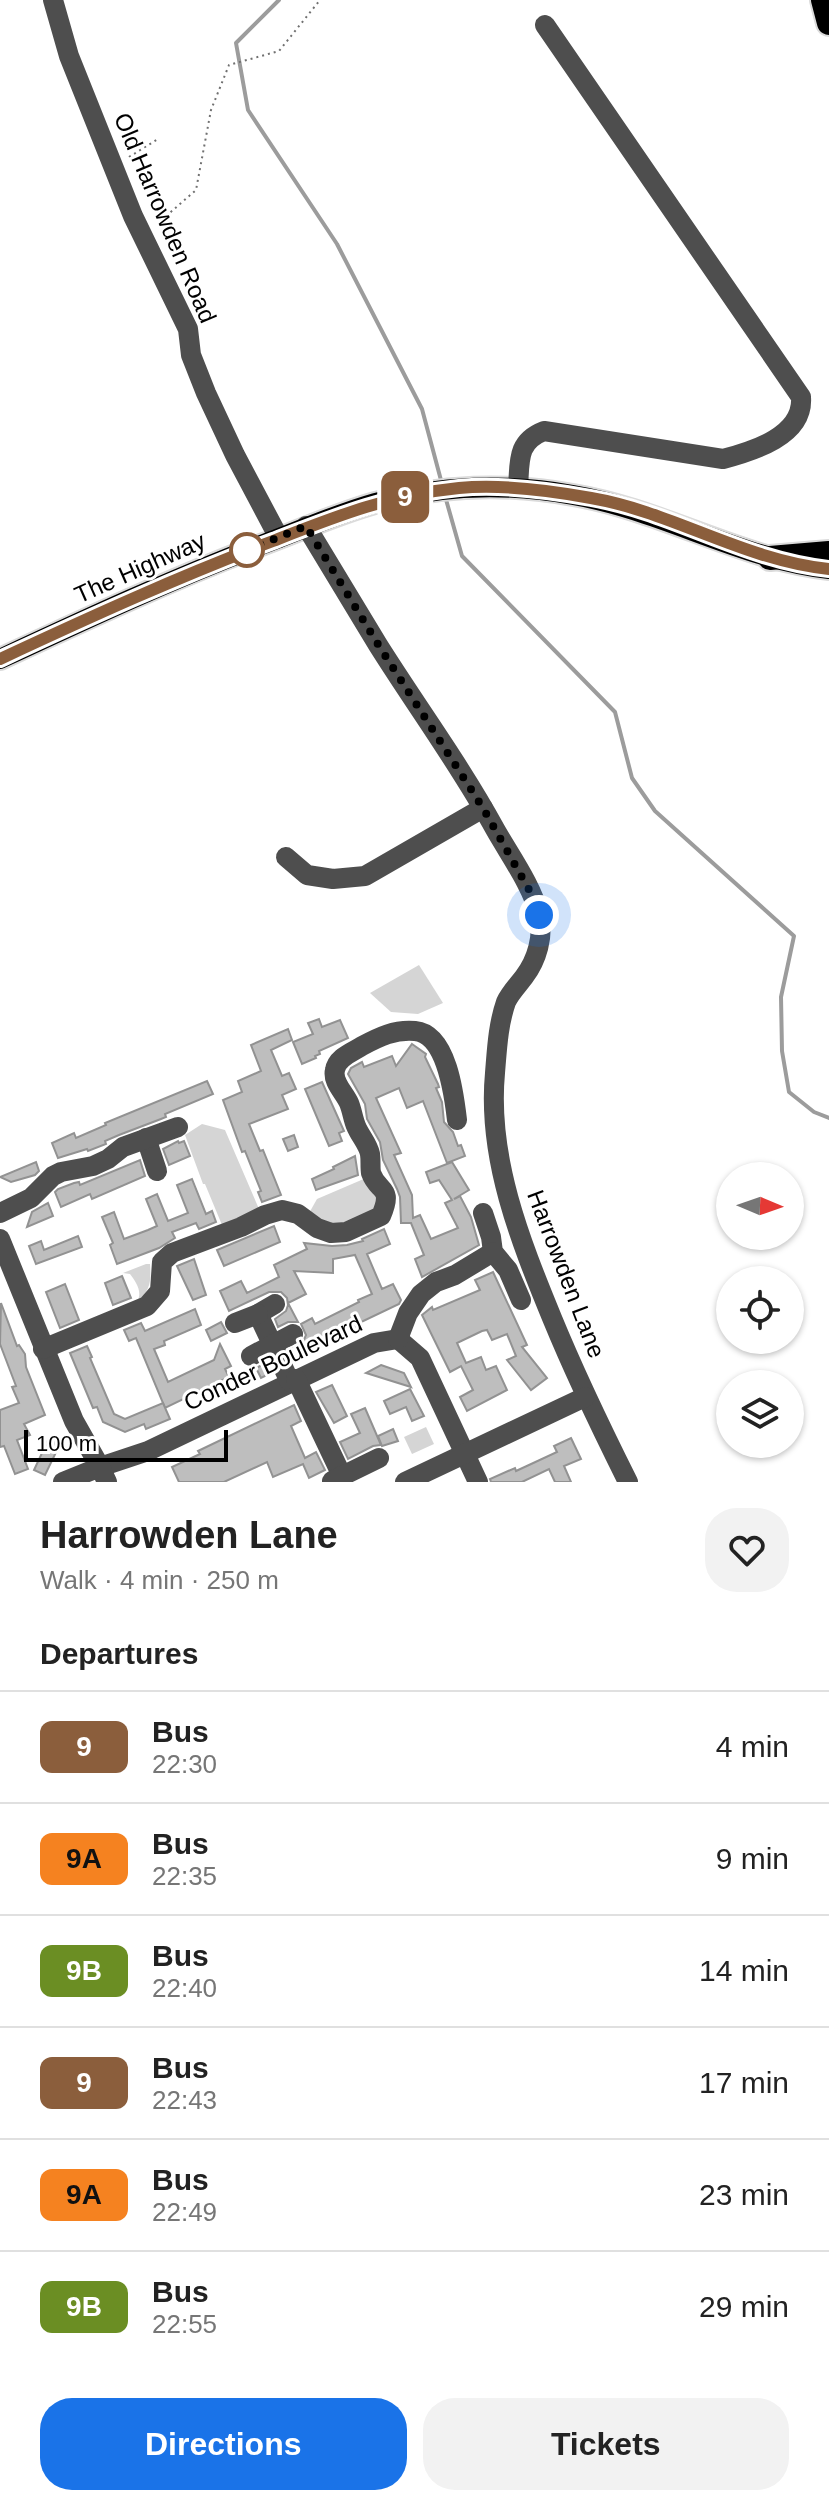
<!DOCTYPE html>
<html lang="en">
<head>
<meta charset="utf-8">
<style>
	body { margin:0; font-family:Arial,sans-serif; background:#f2f2f2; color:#222; height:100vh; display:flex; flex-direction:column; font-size:30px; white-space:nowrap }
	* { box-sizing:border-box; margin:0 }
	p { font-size:26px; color:#767676 }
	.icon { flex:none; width:44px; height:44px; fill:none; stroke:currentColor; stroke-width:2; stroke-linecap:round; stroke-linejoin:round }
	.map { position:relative; height:1482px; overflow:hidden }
	.drawer { display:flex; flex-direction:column; background:#fff; flex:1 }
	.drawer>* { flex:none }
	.badge { padding:0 16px; border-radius:12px; font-size:28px; line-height:52px }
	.needle { width:52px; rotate:92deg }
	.controls { position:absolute; left:716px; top:1162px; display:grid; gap:16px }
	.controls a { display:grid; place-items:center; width:88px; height:88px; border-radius:50%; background:#fff; box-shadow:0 2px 6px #0004; font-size:40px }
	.scale { position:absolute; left:24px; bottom:20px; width:204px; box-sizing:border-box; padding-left:8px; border:4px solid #000; border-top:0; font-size:22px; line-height:28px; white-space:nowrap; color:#000; -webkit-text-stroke:6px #fff; paint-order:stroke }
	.you { position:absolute; width:40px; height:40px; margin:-20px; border:6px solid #fff; border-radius:50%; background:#1a73e8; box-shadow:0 0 0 12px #1a73e833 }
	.map>.badge { position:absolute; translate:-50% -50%; box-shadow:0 0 0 4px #fff }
	h2 { padding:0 40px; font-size:30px; line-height:72px }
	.round { display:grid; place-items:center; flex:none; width:84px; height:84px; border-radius:32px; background:#f2f2f2 }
	.headline { display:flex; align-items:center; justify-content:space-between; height:136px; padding:0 40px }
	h1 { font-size:38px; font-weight:800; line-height:60px }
	.action { display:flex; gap:16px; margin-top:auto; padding:16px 40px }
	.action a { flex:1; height:92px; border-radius:32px; background:#1a73e8; color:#fff; font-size:32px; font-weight:800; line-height:92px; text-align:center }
	.action a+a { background:#f2f2f2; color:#222 }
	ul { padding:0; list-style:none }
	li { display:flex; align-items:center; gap:24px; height:112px; padding:0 40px; border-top:2px solid #e0e0e0 }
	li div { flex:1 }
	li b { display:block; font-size:30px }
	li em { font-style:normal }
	li .badge { min-width:88px; font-weight:700; text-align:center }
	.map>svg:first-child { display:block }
	.green { fill:#d5d5d5 }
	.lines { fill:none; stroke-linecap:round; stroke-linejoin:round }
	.stream { stroke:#9c9c9c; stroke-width:4 }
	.building { fill:#bebebe; stroke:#929292; stroke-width:2 }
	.major-casing { stroke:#dbdbdb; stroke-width:24 }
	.highway-casing { stroke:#dbdbdb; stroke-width:28 }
	.path { stroke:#707070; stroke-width:2; stroke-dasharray:2 4; stroke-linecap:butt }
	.minor { stroke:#4e4e4e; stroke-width:20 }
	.major { stroke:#000; stroke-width:20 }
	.highway { stroke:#000; stroke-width:24 }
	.line-casing { stroke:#fff; stroke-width:18 }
	.line { stroke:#8b5e3c; stroke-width:12 }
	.walk { stroke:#000; stroke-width:8; stroke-dasharray:0 14.4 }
	.stop-dot { fill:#fff; stroke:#8b5e3c; stroke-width:4 }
	.labels { text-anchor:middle; stroke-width:6; stroke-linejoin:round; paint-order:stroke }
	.street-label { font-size:24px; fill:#000; stroke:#fff }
</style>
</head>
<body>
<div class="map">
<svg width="829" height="1482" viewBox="0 0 829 1482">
	<rect width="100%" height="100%" fill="#fff"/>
	<g class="green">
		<polygon points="419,965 443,1003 418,1014 391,1012 370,993"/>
		<polygon points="202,1124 225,1130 259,1209 222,1225 205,1184 203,1184 185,1135"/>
		<polygon points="366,1178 379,1204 363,1218 332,1225 308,1215 317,1199"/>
		<path d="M146,1264H150C151,1281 151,1290 137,1302C143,1292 136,1282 130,1274L123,1273Z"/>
		<polygon points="426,1427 434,1444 412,1454 404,1437"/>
	</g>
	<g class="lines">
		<g class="stream">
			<polyline points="279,0 236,43 248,110 337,244 422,409 442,484"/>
			<polyline points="445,496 462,556 615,712 632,778 655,811 794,936 781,997 782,1051 789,1092 814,1112 829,1118"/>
		</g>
	</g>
	<g class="building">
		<polygon points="319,1019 322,1027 340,1020 348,1038 319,1051 320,1054 315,1056 316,1058 302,1064 293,1042 313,1034 308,1023"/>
		<polygon points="288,1029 292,1040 271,1050 282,1076 289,1073 296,1089 282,1095 288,1109 249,1124 260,1151 263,1150 281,1195 262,1202 258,1192 261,1191 245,1151 242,1152 223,1100 242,1092 238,1081 261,1071 251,1045"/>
		<polygon points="412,1044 426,1054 425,1057 438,1084 439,1087 436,1088 442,1102 444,1122 453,1132 458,1146 461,1145 465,1156 447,1163 423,1101 407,1108 399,1088 376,1098 401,1153 394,1155 412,1195 413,1218 420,1215 431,1239 458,1228 445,1203 452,1200 439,1180 430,1183 426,1172 452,1162 469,1190 454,1199 460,1196 471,1217 479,1245 422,1277 415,1259 424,1255 411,1223 401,1223 400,1197 397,1189 383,1160 380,1142 367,1119 365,1104 348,1074 351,1068 362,1062 364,1067 392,1056 396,1066"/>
		<polygon points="207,1081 213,1094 165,1114 166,1117 161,1119 119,1135 105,1141 106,1144 88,1151 87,1149 58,1158 52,1143 74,1133 76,1138 106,1125 105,1123"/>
		<polygon points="322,1082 344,1131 339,1133 342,1141 329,1146 305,1089"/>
		<polygon points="294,1135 298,1147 288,1151 283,1139"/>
		<polygon points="178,1141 179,1143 184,1141 190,1156 169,1165 163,1149"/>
		<polygon points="355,1156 358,1175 316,1190 312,1179 334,1169 333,1167"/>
		<polygon points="140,1160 145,1176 92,1199 90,1194 61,1207 55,1192 58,1189 74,1183 79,1182 80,1185"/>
		<polygon points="36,1162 39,1171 35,1175 11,1182 0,1177"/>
		<polygon points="192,1179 206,1214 212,1211 216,1222 199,1229 196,1223 172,1232 175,1238 159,1248 117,1264 110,1245 113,1243 102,1217 114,1212 124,1239 148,1230 157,1226 146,1199 157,1194 168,1221 188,1213 177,1185"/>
		<polygon points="48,1203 53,1216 27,1227 32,1212"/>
		<polygon points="274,1226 280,1242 224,1266 217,1250"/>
		<polygon points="384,1229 390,1244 367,1254 382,1289 393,1284 401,1300 399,1304 359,1323 360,1325 310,1349 312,1352 294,1361 290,1350 303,1342 306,1335 301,1324 312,1318 315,1324 359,1302 358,1300 372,1294 355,1255 333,1259 333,1273 294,1271 306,1294 288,1303 298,1322 288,1322 278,1327 275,1319 286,1311 288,1305 287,1298 281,1292 269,1292 229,1311 220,1291 241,1281 247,1293 279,1277 274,1265 307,1249 304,1243 332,1246 347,1245 363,1241 362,1239"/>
		<polygon points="78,1236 82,1247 36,1264 29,1246 41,1241 44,1250"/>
		<polygon points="194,1259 206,1295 193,1300 177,1266"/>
		<polygon points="493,1272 527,1345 522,1347 547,1378 531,1390 507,1360 516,1356 507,1334 492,1340 487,1330 482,1331 457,1343 466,1363 481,1357 486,1370 496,1366 507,1390 467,1411 460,1397 473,1390 461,1366 450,1372 422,1315 432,1307 433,1310 480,1290 475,1280"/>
		<polygon points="122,1276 131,1298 113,1305 105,1283"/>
		<polygon points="65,1284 79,1320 60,1328 46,1292"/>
		<polygon points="1,1303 17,1346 19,1345 25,1354 26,1367 45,1415 24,1424 30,1435 17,1440 28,1469 15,1474 4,1446 0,1447 0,1410 19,1403 12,1387 16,1386 0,1344"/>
		<polygon points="195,1309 201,1325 164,1341 165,1345 154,1349 168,1382 214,1360 220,1344 231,1366 225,1369 229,1377 165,1408 136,1338 129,1341 124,1330 141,1323 145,1331"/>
		<polygon points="221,1322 227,1333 211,1341 206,1330"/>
		<polygon points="87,1346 92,1357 90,1358 114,1414 125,1419 163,1403 170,1419 146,1429 144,1424 125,1432 103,1422 97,1407 93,1408 70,1353"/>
		<polygon points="266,1363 271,1373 261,1378 256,1368"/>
		<polygon points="381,1365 404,1373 411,1387 366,1373"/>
		<polygon points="332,1385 347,1416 334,1423 316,1392"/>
		<polygon points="410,1389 424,1416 412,1421 406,1407 390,1414 384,1401"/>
		<polygon points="294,1405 301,1421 291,1426 305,1458 316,1452 325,1470 309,1478 303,1464 273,1477 267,1462 224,1482 179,1482 172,1467 200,1454 198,1451"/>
		<polygon points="365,1408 381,1445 373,1446 348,1459 340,1442 360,1433 351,1414"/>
		<polygon points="393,1429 398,1441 382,1446 378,1436"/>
		<polygon points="49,1438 61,1442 45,1475 34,1470"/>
		<polygon points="571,1438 581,1459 564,1466 571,1482 555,1482 549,1469 522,1482 491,1482 490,1479 515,1468 516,1471 557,1452 554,1446"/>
	</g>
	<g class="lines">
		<g class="major-casing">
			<path id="major" d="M0,659C86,619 172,579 261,545C299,531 336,514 375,503C439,485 508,483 573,495C662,510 740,559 829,569"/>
		</g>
		<g class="highway-casing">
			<g id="highway">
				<polyline points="823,0 829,23"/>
				<polyline points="770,558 829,553"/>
			</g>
		</g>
		<g class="path">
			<polyline points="129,157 158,139"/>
			<polyline points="157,224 196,190 211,110 229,65 279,51 320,0"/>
		</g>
		<g class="minor">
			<polyline points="53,0 69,56 133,216 188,329 191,355 206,393 235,455 279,538"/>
			<path d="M518,488C520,462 516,442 544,431L723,459C753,451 804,436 801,397L545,25"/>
			<path d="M306,526C330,566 354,606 378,645C417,707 460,765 495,829C509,854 533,887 539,915C544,936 537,960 524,977C518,985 510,993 506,1002C498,1025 497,1049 495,1073C487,1158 520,1240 552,1318C575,1374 601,1428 628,1482"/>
			<polyline points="286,857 307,875 333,879 365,876 483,808"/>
			<polyline points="146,1138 157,1171"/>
			<polyline points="0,1213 31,1198 53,1176 61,1172 93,1166 108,1159 123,1147 178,1127"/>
			<polyline points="483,1213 491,1237 493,1252 508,1270 521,1300"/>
			<polyline points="0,1239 74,1421 100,1467 148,1451 374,1343 398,1339"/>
			<polyline points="275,1304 258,1314 290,1382"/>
			<polyline points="235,1323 258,1314"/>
			<polyline points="398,1339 420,1358 478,1482"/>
			<polyline points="398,1339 408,1313 421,1294 436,1282 455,1275 493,1252"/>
			<path d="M43,1349L147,1306L160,1291L162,1262L172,1253L241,1227L265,1215L282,1210L298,1214L317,1228L331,1233L346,1232L381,1216C394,1186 378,1193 371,1173C370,1167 371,1160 370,1154C368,1144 360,1136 356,1126C353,1119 352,1110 349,1103C344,1092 332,1082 335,1070C337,1057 353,1052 362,1046C379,1037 395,1029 415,1031C447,1034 454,1094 457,1120"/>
			<polyline points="251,1356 293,1334"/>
			<polyline points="296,1379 342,1476"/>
			<polyline points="332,1481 379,1458"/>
			<polyline points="63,1482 100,1467 107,1482"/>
			<polyline points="405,1482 585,1397"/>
		</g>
		<use href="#major" class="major"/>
		<use href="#highway" class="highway"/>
	</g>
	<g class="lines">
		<g class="line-casing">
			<path id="line" d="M0,659C90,617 180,576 273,541C337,516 389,495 459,488C503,484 548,490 591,498C673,512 743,560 829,569"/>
		</g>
		<use href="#line" class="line"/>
		<polyline class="walk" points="247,550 306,526 379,646 483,808 532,895 539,915"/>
	</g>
	<circle class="stop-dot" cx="247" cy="550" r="16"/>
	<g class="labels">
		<g class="street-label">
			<text transform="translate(165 218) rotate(67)" y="8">Old Harrowden Road</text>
			<text transform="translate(140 568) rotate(-24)" y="8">The Highway</text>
			<text transform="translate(566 1274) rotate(69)" y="8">Harrowden Lane</text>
			<text transform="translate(273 1363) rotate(-25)" y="8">Conder Boulevard</text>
		</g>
	</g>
</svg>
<div class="controls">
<a><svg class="needle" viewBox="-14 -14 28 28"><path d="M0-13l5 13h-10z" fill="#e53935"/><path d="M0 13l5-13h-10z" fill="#767676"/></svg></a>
<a><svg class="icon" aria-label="locate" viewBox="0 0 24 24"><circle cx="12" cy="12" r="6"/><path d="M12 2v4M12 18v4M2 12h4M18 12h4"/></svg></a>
<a><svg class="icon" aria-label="layers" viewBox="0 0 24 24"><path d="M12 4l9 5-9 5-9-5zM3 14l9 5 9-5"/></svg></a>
</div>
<div class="scale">100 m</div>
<div class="you" style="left:539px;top:915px"></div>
<b class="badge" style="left:405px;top:497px;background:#8b5e3c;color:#fff">9</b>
</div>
<section class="drawer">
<div class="headline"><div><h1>Harrowden Lane</h1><p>Walk · 4 min · 250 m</p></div><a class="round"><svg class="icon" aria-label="heart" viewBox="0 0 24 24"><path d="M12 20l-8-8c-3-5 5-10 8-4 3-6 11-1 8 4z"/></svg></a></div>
<h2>Departures</h2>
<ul>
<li><span class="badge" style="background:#8b5e3c;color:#fff">9</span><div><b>Bus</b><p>22:30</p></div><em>4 min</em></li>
<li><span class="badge" style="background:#f58220;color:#111">9A</span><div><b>Bus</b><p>22:35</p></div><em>9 min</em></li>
<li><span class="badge" style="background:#6b8e23;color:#fff">9B</span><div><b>Bus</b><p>22:40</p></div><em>14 min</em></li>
<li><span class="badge" style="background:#8b5e3c;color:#fff">9</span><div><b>Bus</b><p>22:43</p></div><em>17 min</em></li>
<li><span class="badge" style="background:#f58220;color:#111">9A</span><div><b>Bus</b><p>22:49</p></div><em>23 min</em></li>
<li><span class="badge" style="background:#6b8e23;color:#fff">9B</span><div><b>Bus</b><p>22:55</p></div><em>29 min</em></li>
</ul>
<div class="action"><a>Directions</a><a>Tickets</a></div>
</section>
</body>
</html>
